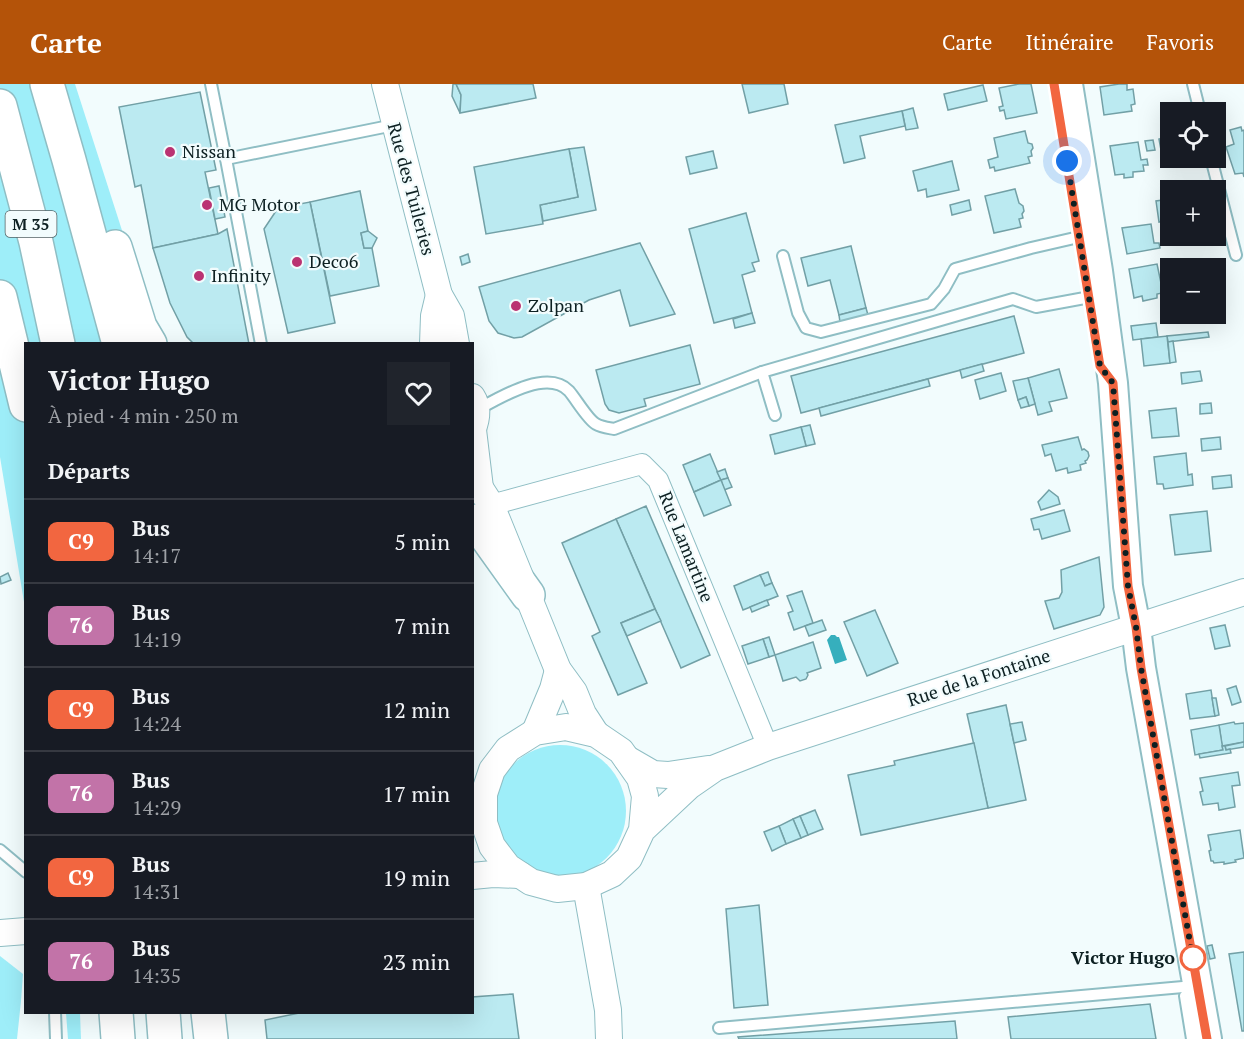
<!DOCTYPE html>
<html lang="fr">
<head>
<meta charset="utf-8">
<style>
	body { margin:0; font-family:"PT Serif",serif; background:#20242c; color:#f1f3f6; height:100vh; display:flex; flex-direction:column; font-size:22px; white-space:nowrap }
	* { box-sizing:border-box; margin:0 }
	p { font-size:20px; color:#9ea1a6 }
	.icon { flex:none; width:33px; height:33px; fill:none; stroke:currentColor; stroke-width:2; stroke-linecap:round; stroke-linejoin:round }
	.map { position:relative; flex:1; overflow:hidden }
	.sheet { position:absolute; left:24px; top:258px; width:450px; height:672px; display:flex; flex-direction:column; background:#171b24; border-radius:0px; box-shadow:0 6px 24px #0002 }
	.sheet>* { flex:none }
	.badge { padding:0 12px; border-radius:9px; font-size:21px; line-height:39px }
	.buttons { position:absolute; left:1160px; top:18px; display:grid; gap:12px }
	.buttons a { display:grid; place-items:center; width:66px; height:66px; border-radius:0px; background:#171b24; box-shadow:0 6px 24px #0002; font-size:30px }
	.you { position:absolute; width:30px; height:30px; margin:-15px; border:4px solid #fff; border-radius:50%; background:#1a73e8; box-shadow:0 0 0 9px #1a73e833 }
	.map>.badge { position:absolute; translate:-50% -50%; box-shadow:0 0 0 3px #fff }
	h2 { padding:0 24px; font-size:22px; line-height:54px }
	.round { display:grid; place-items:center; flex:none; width:63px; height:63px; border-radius:0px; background:#20242c }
	.headline { display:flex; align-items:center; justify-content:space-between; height:102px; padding:0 24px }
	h1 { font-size:28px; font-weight:700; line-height:45px }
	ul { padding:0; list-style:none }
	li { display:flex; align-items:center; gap:18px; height:84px; padding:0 24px; border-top:2px solid #363941 }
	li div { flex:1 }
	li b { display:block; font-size:22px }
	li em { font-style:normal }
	li .badge { min-width:66px; font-weight:700; text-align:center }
	header { display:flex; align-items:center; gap:36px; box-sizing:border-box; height:84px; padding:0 30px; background:#b45309; color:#fff }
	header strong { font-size:28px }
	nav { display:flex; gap:33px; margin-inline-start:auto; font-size:21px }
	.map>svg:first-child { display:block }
	.green { fill:#9eeef9 }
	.water { fill:#36afbd }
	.building { fill:#bbeaf1; stroke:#72a0a6; stroke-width:1.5 }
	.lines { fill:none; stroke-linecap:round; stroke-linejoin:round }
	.service-casing { stroke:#8fbec4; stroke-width:14 }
	.minor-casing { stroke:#8fbec4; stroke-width:22 }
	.tertiary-casing { stroke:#8fbec4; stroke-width:28 }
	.secondary-casing { stroke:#8fbec4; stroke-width:32 }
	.trunk-casing { stroke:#8fbec4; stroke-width:36 }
	.service { stroke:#fff; stroke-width:10 }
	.minor { stroke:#fff; stroke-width:20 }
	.tertiary { stroke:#fff; stroke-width:26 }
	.secondary { stroke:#fff; stroke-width:28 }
	.trunk { stroke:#fff; stroke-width:33 }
	.line-casing { stroke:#fff; stroke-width:14 }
	.line { stroke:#f26640; stroke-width:9 }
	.walk { stroke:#0d2022; stroke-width:6; stroke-dasharray:0 10.8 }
	.poi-dot { fill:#ba3372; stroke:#f2fcfd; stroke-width:2 }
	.stop-dot { fill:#fff; stroke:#f26640; stroke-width:3 }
	.labels { text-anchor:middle; stroke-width:4.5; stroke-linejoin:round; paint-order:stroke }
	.shield { fill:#f2fcfd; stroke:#526264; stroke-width:1.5 }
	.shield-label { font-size:16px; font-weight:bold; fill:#0d2022 }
	.poi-label { font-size:18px; fill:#0d2022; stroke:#f2fcfd; text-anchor:start }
	.street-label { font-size:18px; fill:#0d2022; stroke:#f2fcfd }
	.stop-label { font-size:18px; font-weight:bold; fill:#0d2022; stroke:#f2fcfd; text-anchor:end }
</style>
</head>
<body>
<header>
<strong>Carte</strong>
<nav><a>Carte</a><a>Itinéraire</a><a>Favoris</a></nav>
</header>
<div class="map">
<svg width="1244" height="955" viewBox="0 0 1244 955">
	<rect width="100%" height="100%" fill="#f2fcfd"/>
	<g class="green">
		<polygon points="0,0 75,0 154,246 156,259 26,260 25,524 0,373"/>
		<circle cx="560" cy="727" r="66"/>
		<polygon points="0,872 23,890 21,917 17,955 0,955"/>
		<polygon points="66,929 80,929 81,955 68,955"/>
	</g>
	<polygon class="water" points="831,551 835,551 837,553 839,553 847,576 835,580 827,556"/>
	<g class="building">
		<polygon points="453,0 456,0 461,11 460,29 452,12"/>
		<polygon points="456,0 533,0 536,14 460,29 461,11"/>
		<polygon points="742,0 784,0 788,20 749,29"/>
		<polygon points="1019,0 1031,0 1037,29 1006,35 1004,26 1000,27 999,23 1003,22 999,4"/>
		<polygon points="1119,0 1127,0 1127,6 1133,5 1135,20 1131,21 1132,27 1104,31 1100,3"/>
		<polygon points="983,1 987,17 948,26 944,10"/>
		<polygon points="200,8 216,86 205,88 218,150 153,164 141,101 135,103 119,23"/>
		<polygon points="913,24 918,44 906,46 902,27"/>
		<polygon points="902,27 905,42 860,52 865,74 844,79 835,41"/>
		<polygon points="1241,43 1242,47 1244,46 1244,93 1243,89 1235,90 1226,63 1234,60 1230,46"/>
		<polygon points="1025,47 1028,59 1032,60 1033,64 1031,67 1032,72 1028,73 1030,79 995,87 994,83 990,84 988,76 998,73 994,54"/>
		<polygon points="1168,53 1170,74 1172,74 1172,75 1163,77 1159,55"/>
		<polygon points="1153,56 1155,66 1147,67 1145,57"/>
		<polygon points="1138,58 1141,76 1147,75 1148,81 1143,81 1144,87 1133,88 1133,93 1124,94 1124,90 1115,91 1110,62"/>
		<polygon points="584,63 596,126 543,137 540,121 578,113 569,65"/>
		<polygon points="569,65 578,113 540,121 543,140 486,150 474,83"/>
		<polygon points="713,67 717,84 690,90 686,73"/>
		<polygon points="952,77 959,106 927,113 926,105 918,107 913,87"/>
		<polygon points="219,102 225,133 215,135 209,104"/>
		<polygon points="1015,105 1019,119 1023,122 1024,127 1022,130 1023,134 1019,135 1021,143 994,149 985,112"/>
		<polygon points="360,107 368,147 361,149 364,164 372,164 379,202 330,212 310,118"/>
		<polygon points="1170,115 1170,136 1159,138 1156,117"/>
		<polygon points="969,116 971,126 952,131 950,121"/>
		<polygon points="310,118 335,239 288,249 264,145 278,124"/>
		<polygon points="746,129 759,177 752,179 755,187 742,191 752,229 714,239 689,145"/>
		<polygon points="1151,140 1154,159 1159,159 1160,164 1127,170 1122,144"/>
		<polygon points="227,145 249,260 194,260 187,253 170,219 153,164 218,150"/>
		<polygon points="368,147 377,154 372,164 364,164 361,149"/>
		<polygon points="640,159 675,230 630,242 620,206 589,216 522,253 514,254 498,249 489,237 479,203"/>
		<polygon points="851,162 866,224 839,231 830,196 808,202 801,174"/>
		<polygon points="468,170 470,178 462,181 460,173"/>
		<polygon points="1175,177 1177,184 1170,184 1170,195 1167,195 1164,179"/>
		<polygon points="1157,180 1161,199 1166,198 1166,203 1161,205 1162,209 1157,210 1157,214 1143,217 1142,212 1134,214 1129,185"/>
		<polygon points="866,224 868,231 840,238 839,231"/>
		<polygon points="752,229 755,239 735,244 733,235"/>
		<polygon points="1014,232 1024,269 801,329 791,292"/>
		<polygon points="1156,239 1158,253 1133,256 1131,242"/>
		<polygon points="1208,248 1209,253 1168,258 1167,252"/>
		<polygon points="1167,252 1170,279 1144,282 1141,255"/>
		<polygon points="1173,257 1176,278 1170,279 1168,258"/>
		<polygon points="690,261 700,300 644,315 646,322 619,329 609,326 605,320 596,286"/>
		<polygon points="982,280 984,287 962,294 960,286"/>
		<polygon points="1059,285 1067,314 1049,318 1052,327 1038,331 1028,294"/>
		<polygon points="1200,287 1202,297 1182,300 1181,289"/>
		<polygon points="1001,289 1006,307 980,315 975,296"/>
		<polygon points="1028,294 1035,320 1029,322 1026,313 1018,316 1013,297"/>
		<polygon points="928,295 930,302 821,332 819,324"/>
		<polygon points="1026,313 1029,322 1021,324 1018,316"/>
		<polygon points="1211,319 1212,329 1200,330 1200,320"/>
		<polygon points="1176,324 1179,352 1152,354 1149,327"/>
		<polygon points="810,341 815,360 806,362 801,343"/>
		<polygon points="801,343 806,362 775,370 770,351"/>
		<polygon points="1078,353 1082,366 1084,365 1088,368 1089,372 1087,376 1085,377 1086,379 1080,381 1081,386 1068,389 1067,384 1056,387 1051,370 1045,372 1042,361"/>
		<polygon points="1220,353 1221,365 1202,367 1201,355"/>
		<polygon points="1186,369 1188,391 1192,390 1193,401 1164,405 1163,400 1157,400 1154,373"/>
		<polygon points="710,370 721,396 694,408 683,381"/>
		<polygon points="725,385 728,394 721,396 717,388"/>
		<polygon points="1231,391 1232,403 1213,405 1212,393"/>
		<polygon points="728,394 732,403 724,406 721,396"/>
		<polygon points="721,396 731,421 704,432 694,408"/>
		<polygon points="1049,406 1058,413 1060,420 1041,426 1038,418"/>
		<polygon points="646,422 710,571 681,584 616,435"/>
		<polygon points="1064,426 1070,447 1042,455 1039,445 1034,446 1031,435"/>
		<polygon points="1207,427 1211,467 1175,471 1170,431"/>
		<polygon points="616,435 655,525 621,539 647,599 618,611 592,552 600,548 562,459"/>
		<polygon points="1099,473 1104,523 1100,531 1054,545 1045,517 1059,514 1062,508 1061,486"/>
		<polygon points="768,488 772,499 765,502 760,491"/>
		<polygon points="8,489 11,496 1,500 0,493"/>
		<polygon points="760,491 765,502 772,499 778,512 743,526 734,502"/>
		<polygon points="802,507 813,539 794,546 788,529 793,527 787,512"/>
		<polygon points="767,516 769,521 752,528 750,523"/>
		<polygon points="655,525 661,537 627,552 621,539"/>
		<polygon points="875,526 898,579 867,592 844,538"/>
		<polygon points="822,536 826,546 809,552 805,542"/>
		<polygon points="1225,541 1230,562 1215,565 1210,544"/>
		<polygon points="769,553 775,571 769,573 763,555"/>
		<polygon points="763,555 769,573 748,580 742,562"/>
		<polygon points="813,558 821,584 807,589 808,591 806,595 800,597 796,593 783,597 775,571"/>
		<polygon points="1236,602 1241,618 1232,621 1227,605"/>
		<polygon points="1211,606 1215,632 1190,635 1186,610"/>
		<polygon points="1212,614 1216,614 1219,631 1215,632"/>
		<polygon points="1006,621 1026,716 988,724 967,630"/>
		<polygon points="1022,638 1026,656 1014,659 1010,640"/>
		<polygon points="1234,638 1235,640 1244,639 1244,658 1222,662 1219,641"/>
		<polygon points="1219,641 1223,666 1195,671 1191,646"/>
		<polygon points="1244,658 1244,663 1226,666 1225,662"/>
		<polygon points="974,659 988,724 861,751 848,691 895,681 894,677"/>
		<polygon points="1222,662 1225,662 1226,666 1230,665 1231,669 1200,674 1199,670 1223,666"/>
		<polygon points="1238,688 1240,701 1232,702 1235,723 1219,726 1218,719 1203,721 1200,708 1203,707 1200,694"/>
		<polygon points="815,726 823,745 808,751 800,732"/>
		<polygon points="800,732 808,751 801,754 793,735"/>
		<polygon points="793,735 801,754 786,760 779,742"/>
		<polygon points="779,742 786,760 772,767 764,748"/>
		<polygon points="1240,746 1244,774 1235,776 1236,778 1224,780 1224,778 1214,779 1213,777 1211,777 1209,767 1211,766 1208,751"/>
		<polygon points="759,821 768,921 734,924 726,825"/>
		<polygon points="1212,861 1215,874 1210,875 1207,862"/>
		<polygon points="1244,868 1244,947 1242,947 1229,870"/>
		<polygon points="513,910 519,955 267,955 265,936 304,928 472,928 472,913"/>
		<polygon points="1150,920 1156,955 1011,955 1008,933"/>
		<polygon points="955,937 957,955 739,955 738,953"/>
	</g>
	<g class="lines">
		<g class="service-casing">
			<g id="service">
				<polyline points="211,0 226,75"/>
				<polyline points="1193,0 1200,28"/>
				<polyline points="1211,74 1236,171"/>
				<polyline points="783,172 798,229 806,244 821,248 931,220 944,205 955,185 1031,164 1092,150"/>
				<polyline points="261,260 226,75 394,41"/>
				<path d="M477,326C499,314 547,284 569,307C576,315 588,336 596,340C601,343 609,344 614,345L762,288"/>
				<polyline points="775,331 762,288 1013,215 1036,223 1101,211"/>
				<polyline points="0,766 26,788"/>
				<polyline points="1185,912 1192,955"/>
				<polyline points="55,928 56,955"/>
				<polyline points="719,944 1183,903"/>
			</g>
		</g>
		<g class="minor-casing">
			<polyline id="minor" points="491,421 642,380 658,396 768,663"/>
		</g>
		<g class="tertiary-casing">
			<g id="tertiary">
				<polyline points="385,0 439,211 451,232 456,260"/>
				<polyline points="433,260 434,232 439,211"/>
				<path d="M472,313C479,324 477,335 472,347"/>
				<polyline points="473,346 480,404"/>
				<polyline points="472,397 480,404 491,421 558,586 574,608 583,630 596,650"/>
				<polyline points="535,648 553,605 558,586"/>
				<polyline points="627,675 653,690 668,691 708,685"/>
				<polyline points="642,746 645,712 640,694 621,667 596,650 566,643 535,648 508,665 492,686 484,710 484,739 492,762 508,783 531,798 557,805 586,802 612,790 629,774 642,746 689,702 715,684 768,663 1244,508"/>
				<polyline points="472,792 493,790 520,791"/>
				<polyline points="586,802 608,926 609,955"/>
				<polyline points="0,849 26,847"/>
			</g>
		</g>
		<g class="secondary-casing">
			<polyline id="secondary" points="1068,0 1098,187 1113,299 1128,502 1136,543 1141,584 1207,955"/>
		</g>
		<g class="trunk-casing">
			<g id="trunk">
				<polyline points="47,0 69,76 119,260"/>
				<polyline points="0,22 36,158 58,260"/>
				<polyline points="115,163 140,243 150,260"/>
				<polyline points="0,213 26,321"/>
				<polyline points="472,437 485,451 528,511"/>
				<polyline points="116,928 118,955"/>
				<polyline points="163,928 165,955"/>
				<polyline points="208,928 211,955"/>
			</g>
		</g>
		<use href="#service" class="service"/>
		<use href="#minor" class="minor"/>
		<use href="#tertiary" class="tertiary"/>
		<use href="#secondary" class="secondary"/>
		<use href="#trunk" class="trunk"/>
	</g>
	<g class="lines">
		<g class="line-casing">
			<polyline id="line" points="1054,0 1100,282 1113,299 1128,502 1136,543 1141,584 1207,955"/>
		</g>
		<use href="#line" class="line"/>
		<polyline class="walk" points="1067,77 1100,282 1113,299 1128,502 1136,543 1141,584 1193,875 1193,874"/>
	</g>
	<g class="poi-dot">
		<circle cx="170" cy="68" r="6"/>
		<circle cx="207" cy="121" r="6"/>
		<circle cx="297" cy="178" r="6"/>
		<circle cx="199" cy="192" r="6"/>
		<circle cx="516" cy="222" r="6"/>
	</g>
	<circle class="stop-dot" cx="1193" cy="874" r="12"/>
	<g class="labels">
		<rect class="shield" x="5.5" y="127" width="51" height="26" rx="4.5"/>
		<g class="shield-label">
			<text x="31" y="146">M 35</text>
		</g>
		<g class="poi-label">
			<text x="182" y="74">Nissan</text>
			<text x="219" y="127">MG Motor</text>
			<text x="309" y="184">Deco6</text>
			<text x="211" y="198">Infinity</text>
			<text x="528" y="228">Zolpan</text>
		</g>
		<g class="street-label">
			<text transform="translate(411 105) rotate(75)" y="6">Rue des Tuileries</text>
			<text transform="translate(686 463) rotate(68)" y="6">Rue Lamartine</text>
			<text transform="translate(979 594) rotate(-18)" y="6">Rue de la Fontaine</text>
		</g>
		<g class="stop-label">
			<text x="1175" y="880">Victor Hugo</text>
		</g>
	</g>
</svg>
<div class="buttons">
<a><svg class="icon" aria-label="locate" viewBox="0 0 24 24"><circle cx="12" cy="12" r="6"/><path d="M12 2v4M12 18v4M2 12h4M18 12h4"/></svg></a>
<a>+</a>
<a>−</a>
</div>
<div class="you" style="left:1067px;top:77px"></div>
<section class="sheet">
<div class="headline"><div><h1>Victor Hugo</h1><p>À pied · 4 min · 250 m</p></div><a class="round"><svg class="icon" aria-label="heart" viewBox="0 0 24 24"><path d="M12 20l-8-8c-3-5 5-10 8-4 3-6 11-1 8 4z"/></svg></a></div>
<h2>Départs</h2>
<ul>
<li><span class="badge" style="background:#f26640;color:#fff">C9</span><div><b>Bus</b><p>14:17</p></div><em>5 min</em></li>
<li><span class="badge" style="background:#c273a8;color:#fff">76</span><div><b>Bus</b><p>14:19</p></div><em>7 min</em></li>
<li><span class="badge" style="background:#f26640;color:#fff">C9</span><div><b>Bus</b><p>14:24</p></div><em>12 min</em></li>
<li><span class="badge" style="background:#c273a8;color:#fff">76</span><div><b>Bus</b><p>14:29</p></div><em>17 min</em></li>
<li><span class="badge" style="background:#f26640;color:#fff">C9</span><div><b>Bus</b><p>14:31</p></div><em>19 min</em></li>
<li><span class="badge" style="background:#c273a8;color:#fff">76</span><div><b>Bus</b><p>14:35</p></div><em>23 min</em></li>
</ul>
</section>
</div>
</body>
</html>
